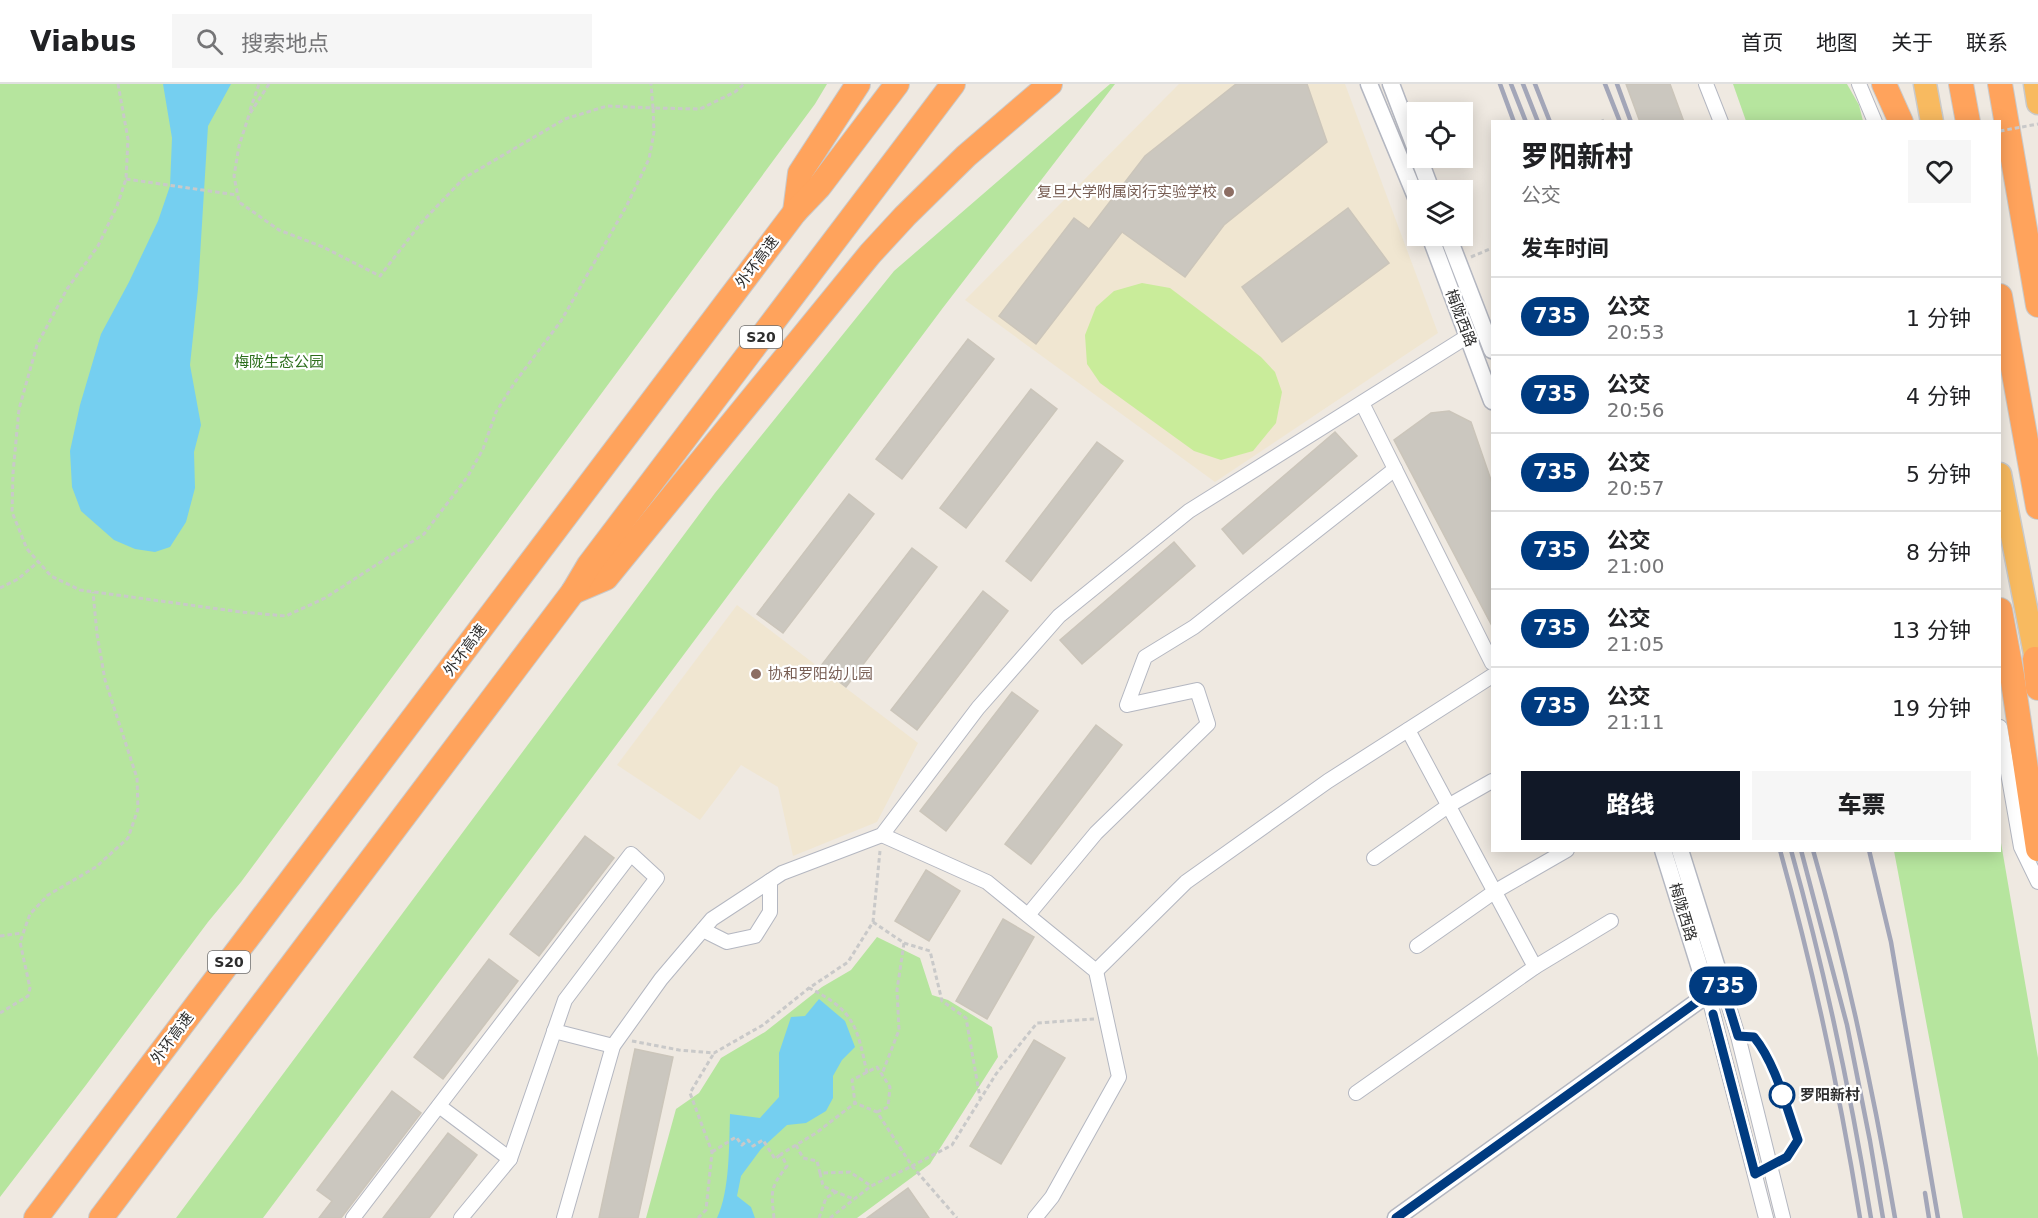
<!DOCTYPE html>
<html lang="zh">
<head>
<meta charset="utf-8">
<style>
	body { margin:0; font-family:"DejaVu Sans","Noto Sans SC",sans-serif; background:#f6f6f6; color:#202124; height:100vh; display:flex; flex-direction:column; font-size:22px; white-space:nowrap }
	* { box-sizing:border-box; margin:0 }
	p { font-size:20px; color:#757577 }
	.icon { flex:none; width:33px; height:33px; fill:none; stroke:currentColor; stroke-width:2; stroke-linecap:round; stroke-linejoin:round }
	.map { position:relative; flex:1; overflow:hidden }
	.details { position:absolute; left:1491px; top:36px; width:510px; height:732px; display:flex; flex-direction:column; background:#fff; border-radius:0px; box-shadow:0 3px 15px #0003 }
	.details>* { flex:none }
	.badge { padding:0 12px; border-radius:20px; font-size:21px; line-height:39px }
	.fabs { position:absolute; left:1407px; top:18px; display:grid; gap:12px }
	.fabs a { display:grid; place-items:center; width:66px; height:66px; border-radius:0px; background:#fff; box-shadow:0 3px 15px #0003; font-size:30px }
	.map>.badge { position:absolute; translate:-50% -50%; box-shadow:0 0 0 3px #fff }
	h2 { padding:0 30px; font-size:22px; line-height:54px }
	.round { display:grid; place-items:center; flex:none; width:63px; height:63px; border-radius:0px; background:#f6f6f6 }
	.overview { display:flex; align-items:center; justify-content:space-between; height:102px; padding:0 30px }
	h1 { font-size:28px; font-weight:800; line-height:45px }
	.primary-button { display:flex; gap:12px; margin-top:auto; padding:12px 30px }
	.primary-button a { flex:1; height:69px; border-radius:0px; background:#111827; color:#fff; font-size:24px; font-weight:800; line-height:69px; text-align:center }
	.primary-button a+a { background:#f6f6f6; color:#202124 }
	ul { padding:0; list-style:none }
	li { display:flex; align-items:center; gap:18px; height:78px; padding:0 30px; border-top:2px solid #e0e0e0 }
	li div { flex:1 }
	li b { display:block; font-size:22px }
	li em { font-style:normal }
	li .badge { min-width:66px; font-weight:700; text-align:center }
	header { display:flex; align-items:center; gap:36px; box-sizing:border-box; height:84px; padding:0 30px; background:#fff; border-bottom:2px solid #e0e0e0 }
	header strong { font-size:28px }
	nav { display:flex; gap:33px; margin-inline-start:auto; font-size:21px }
	.search { width:420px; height:54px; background:#f6f6f6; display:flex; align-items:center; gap:15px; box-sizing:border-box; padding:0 21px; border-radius:0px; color:#757577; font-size:22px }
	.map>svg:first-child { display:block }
	.education { fill:#f0e6d1 }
	.green { fill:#b6e59e }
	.pitch { fill:#c9ec9a }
	.water { fill:#75cff0 }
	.building { fill:#cbc7bf; stroke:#cbc5ba; stroke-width:1.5 }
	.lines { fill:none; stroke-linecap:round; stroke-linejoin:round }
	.service-casing { stroke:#b4b7c1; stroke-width:9 }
	.minor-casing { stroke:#b4b7c1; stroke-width:16 }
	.tertiary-casing { stroke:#b4b7c1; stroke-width:19 }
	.trunk-casing { stroke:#c9c9c9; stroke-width:25 }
	.motorway-casing { stroke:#c9c9c9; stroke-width:26 }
	.path { stroke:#c9c9c9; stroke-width:3; stroke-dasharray:4.5 3; stroke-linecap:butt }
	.service { stroke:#fff; stroke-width:7 }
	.minor { stroke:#fff; stroke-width:14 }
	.tertiary { stroke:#fff; stroke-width:16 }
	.trunk { stroke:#f8ba60; stroke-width:22 }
	.motorway { stroke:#ffa35c; stroke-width:24 }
	.rail { stroke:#a3a6b8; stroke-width:4.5 }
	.path-bridge { stroke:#c9c9c9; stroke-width:3; stroke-dasharray:4.5 3; stroke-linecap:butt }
	.line-casing { stroke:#fff; stroke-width:14 }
	.line { stroke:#003b80; stroke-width:9 }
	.education-dot { fill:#8d6e63; stroke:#fff; stroke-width:2 }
	.stop-dot { fill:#fff; stroke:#003b80; stroke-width:3 }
	.labels { text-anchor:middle; stroke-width:4.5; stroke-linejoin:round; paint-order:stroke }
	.shield { fill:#fff; stroke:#6d6d6d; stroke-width:1.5 }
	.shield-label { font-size:14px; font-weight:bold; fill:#2e2e2e }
	.education-label { font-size:15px; fill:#785e54; stroke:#fff; text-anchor:end }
	.street-label { font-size:15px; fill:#2e2e2e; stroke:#fff }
	.park-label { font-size:15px; fill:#2c6e1b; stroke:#fff }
	.stop-label { font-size:15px; font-weight:bold; fill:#2e2e2e; stroke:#fff; text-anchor:start }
</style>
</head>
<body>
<header>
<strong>Viabus</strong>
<div class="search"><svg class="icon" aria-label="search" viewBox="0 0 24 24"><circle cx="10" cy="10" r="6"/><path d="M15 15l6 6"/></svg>搜索地点</div>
<nav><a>首页</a><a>地图</a><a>关于</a><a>联系</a></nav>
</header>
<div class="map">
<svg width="2038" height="1134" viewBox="0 0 2038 1134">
	<rect width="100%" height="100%" fill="#efe9e1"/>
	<g class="education">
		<polygon points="1179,0 1345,0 1438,249 1215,398 965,216"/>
		<polygon points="737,521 918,659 877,738 793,772 778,703 741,681 700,736 617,681"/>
	</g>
	<g class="green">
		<polygon points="0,0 827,0 815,20 241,798 208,838 86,1001 0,1113"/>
		<polygon points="1110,0 1115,0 942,225 263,1134 176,1134 715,409 894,187"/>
		<polygon points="1733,0 1847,0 1859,21 1863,37 1746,37"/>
		<polygon points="2000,753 2038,974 2038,1134 1963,1134 1894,767 2000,766"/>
		<polygon points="877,853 920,874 932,911 948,916 992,943 998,973 930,1080 857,1134 646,1134 676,1025 699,1009 721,974 765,948 822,903 851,886"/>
	</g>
	<polygon class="pitch" points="1142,199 1170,204 1261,273 1275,288 1282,308 1276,339 1253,367 1221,376 1194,367 1100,299 1087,280 1085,251 1096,223 1114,207"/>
	<g class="water">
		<polygon points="163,0 231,0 208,42 198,205 190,281 201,341 194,368 195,404 186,438 170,463 155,468 135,465 114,456 81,427 72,403 70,367 80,321 101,250 129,198 158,137 170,102 172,54"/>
		<path d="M819,915L845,937L855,963L842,976L833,992V1014L826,1027L806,1039L787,1041L761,1065L741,1092L737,1112L751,1123L755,1134H717C730,1107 729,1060 730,1030L760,1034L779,1013V969L791,933L805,932Z"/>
	</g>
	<g class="building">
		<polygon points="1236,0 1307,0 1327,58 1224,141 1185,193 1122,148 1036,260 999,232 1074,134 1089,145 1145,72"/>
		<polygon points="1626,0 1670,0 1684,38 1640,38"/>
		<polygon points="1348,124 1389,179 1282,258 1242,203"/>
		<polygon points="968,255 994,275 902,395 876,375"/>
		<polygon points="1031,305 1057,325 966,444 940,424"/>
		<polygon points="1449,327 1471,338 1492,399 1492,542 1394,356 1431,329"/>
		<polygon points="1335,348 1357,372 1243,470 1222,445"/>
		<polygon points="1097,358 1123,377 1031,497 1006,477"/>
		<polygon points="849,410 874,430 783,549 757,530"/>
		<polygon points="1174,458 1195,482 1082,580 1060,556"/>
		<polygon points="912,464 937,483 846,603 820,583"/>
		<polygon points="983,507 1008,527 917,646 891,626"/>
		<polygon points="1012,608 1038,627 946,747 920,727"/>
		<polygon points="1096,641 1122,661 1031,780 1005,760"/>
		<polygon points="585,752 614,774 539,872 510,850"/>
		<polygon points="926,786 960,807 929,857 895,837"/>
		<polygon points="1003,835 1034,853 987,935 956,917"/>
		<polygon points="489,875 518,897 443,995 414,973"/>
		<polygon points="1034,956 1065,974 1001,1080 970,1062"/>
		<polygon points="635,965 673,973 638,1134 599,1134"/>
		<polygon points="392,1007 421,1029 341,1134 319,1134 332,1117 317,1106"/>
		<polygon points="448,1049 477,1071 429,1134 383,1134"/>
		<polygon points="908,1104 929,1134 867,1134"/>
	</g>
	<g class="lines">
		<g class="service-casing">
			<polyline id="service" points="1738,952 1754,953 1765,967 1798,1056 1787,1073 1755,1090"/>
		</g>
		<g class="minor-casing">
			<g id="minor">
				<polyline points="1706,0 1721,38"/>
				<polyline points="1859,0 1875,38"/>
				<polyline points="1362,319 1492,579"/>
				<polyline points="2000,643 2021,763 2038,798"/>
				<polyline points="882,751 987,798 1096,887 1119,993 1052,1113 1035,1134"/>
				<polyline points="1374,774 1448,722 1492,697"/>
				<polyline points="1028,831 1096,749 1208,640 1197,606 1127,621 1145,573 1194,543 1395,385"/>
				<polyline points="703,846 727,858 755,852 770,828 770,797"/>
				<polyline points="1417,862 1494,808 1567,766"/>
				<polyline points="1535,883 1611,837"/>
				<polyline points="1096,887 1186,798 1328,697 1492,592"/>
				<polyline points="1722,900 1738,952 1783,1134"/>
				<polyline points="1708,910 1766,1134"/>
				<polyline points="554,947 613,962"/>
				<polyline points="1356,1009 1535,883 1408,646"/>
				<polyline points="439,1022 510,1075"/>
				<polyline points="353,1134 631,770 657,794 565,916 510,1075 461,1134"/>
				<polyline points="564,1134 613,962 661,895 712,835 782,789 882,751 978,624 1059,532 1189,427 1468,252"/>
			</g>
		</g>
		<g class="tertiary-casing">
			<g id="tertiary">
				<polyline points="1369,0 1418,118"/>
				<polyline points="1391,0 1418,71"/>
				<polyline points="1419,74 1431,106"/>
				<polyline points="1430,152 1492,317"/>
				<polyline points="1448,152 1492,266"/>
				<polyline points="1663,766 1708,910"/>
				<polyline points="1396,1134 1722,900 1680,766"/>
			</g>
		</g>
		<g class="trunk-casing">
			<g id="trunk">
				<polyline points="1925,0 1932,38"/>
				<polyline points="2035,0 2038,19"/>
				<polyline points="2000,390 2038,586"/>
			</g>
		</g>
		<g class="motorway-casing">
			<g id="motorway">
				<polyline points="1884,0 1901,38"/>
				<polyline points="1961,0 1968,38"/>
				<polyline points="2000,0 2038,221"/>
				<polyline points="795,128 800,89 858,0"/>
				<polyline points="2000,212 2038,423"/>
				<polyline points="573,508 606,494 870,170 905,132 966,72 1050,0"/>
				<polyline points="2000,526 2012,591 2038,765"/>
				<polyline points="2035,575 2038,604"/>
				<polyline points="36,1134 795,128 819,103 897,0"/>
				<polyline points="101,1134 573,508 589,481 953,0"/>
			</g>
		</g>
		<g class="path">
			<polyline points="118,0 128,55 126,95 117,122 98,162 67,205 37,261 19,325 13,389 12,428 27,465 51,492 80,506 241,528 286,532 325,514 424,450 468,392 483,365 496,328 515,298 561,237 627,121 649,75 654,48 653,24 700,25 735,8 744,0"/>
			<polyline points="269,0 249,31 239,62 234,92 239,118 279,146 323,163 380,192 421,139 464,94 565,35 607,22 653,24 651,0"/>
			<polyline points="250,26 259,0"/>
			<polyline points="1600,38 1604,36"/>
			<polyline points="126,95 237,111"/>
			<polyline points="1471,173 1492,164"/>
			<polyline points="0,504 18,495 38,478"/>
			<polyline points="873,838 904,859 897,906 899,946 882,990"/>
			<polyline points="0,852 22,849"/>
			<polyline points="904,859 930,867 942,917 966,934 980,1014"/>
			<polyline points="0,929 28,912 30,904 20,858 30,830 48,811 96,783 128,754 138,725 137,694 105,596 97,550 93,508"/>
			<polyline points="632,957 679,966 714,969 763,941 809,904"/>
			<path d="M867,989C857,942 854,926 809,904L848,878L873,838L880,767"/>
			<polyline points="877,1028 888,1023 890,1003 877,983 852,996 855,1019 877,1028 912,1082 952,1061 996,990 1037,939 1094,935"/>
			<polyline points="796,1061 803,1074 817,1077 820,1089 850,1088 871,1102"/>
			<polyline points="712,1068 736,1053 742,1061 748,1056 753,1062 763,1056 775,1075 781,1070"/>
			<polyline points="820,1089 823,1102 836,1108"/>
			<polyline points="698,1134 706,1126 712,1068 690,1009 714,969"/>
			<path d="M774,1134C771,1106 770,1104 787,1082L781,1070L816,1049L855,1019"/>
			<polyline points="819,1134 826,1114 836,1108 854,1115"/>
			<polyline points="830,1134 871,1102 912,1082 957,1134"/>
		</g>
		<use href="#service" class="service"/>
		<use href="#minor" class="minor"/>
		<use href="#tertiary" class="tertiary"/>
		<use href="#trunk" class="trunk"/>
		<use href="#motorway" class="motorway"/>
		<g class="rail">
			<polyline points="1500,0 1514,38"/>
			<polyline points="1511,0 1526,38"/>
			<polyline points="1523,0 1538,38"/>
			<polyline points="1535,0 1550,38"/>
			<polyline points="1605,0 1620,38"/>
			<polyline points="1617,0 1631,38"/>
			<path d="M1780,766C1814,888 1840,1010 1860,1134"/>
			<path d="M1791,766C1825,888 1851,1010 1871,1134"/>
			<polyline points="1801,766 1847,941 1870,1057 1883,1134"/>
			<path d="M1813,766C1848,888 1874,1010 1895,1134"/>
			<polyline points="1869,766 1891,858 1938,1134"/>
			<polyline points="1925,1109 1929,1134"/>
		</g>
		<polyline class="path-bridge" points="2000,47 2038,40"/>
	</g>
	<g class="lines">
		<g class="line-casing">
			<path id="line" d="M1396,1134L1722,900L1738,952L1754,953C1776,980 1786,1023 1798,1056L1787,1073L1755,1090L1713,930"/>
		</g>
		<use href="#line" class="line"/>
	</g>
	<g class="education-dot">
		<circle cx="1229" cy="108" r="6"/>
		<circle cx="756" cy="590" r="6"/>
	</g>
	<circle class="stop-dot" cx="1782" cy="1011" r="12"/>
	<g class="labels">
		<g class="shield">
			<rect x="740" y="242" width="42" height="22" rx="4.5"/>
			<rect x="208" y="867" width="42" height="22" rx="4.5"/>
		</g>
		<g class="shield-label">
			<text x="761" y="258">S20</text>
			<text x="229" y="883">S20</text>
		</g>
		<g class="education-label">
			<text x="1217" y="113">复旦大学附属闵行实验学校</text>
			<text x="768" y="595" text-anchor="start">协和罗阳幼儿园</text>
		</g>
		<g class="street-label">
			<text transform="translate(757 178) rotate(-53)" y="5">外环高速</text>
			<text transform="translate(1461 234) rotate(69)" y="5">梅陇西路</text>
			<text transform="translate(465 566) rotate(-53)" y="5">外环高速</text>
			<text transform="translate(1683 828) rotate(73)" y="5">梅陇西路</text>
			<text transform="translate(172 954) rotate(-53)" y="5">外环高速</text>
		</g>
		<g class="park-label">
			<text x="279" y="283">梅陇生态公园</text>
		</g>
		<g class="stop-label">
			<text x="1800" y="1016">罗阳新村</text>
		</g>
	</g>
</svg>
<div class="fabs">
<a><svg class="icon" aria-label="locate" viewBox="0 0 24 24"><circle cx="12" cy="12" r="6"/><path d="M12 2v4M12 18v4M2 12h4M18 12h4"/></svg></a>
<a><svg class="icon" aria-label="layers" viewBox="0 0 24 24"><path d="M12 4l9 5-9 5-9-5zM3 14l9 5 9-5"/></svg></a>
</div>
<b class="badge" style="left:1723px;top:902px;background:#003b80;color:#fff">735</b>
<section class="details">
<div class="overview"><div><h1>罗阳新村</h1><p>公交</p></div><a class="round"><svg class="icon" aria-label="heart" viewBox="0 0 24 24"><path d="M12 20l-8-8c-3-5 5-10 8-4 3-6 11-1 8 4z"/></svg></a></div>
<h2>发车时间</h2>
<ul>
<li><span class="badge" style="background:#003b80;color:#fff">735</span><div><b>公交</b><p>20:53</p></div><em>1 分钟</em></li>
<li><span class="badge" style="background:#003b80;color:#fff">735</span><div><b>公交</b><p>20:56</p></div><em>4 分钟</em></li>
<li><span class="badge" style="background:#003b80;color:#fff">735</span><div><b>公交</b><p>20:57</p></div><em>5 分钟</em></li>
<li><span class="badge" style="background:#003b80;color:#fff">735</span><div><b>公交</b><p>21:00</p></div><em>8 分钟</em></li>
<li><span class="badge" style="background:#003b80;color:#fff">735</span><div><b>公交</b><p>21:05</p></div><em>13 分钟</em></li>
<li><span class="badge" style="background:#003b80;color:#fff">735</span><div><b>公交</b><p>21:11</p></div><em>19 分钟</em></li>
</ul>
<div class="primary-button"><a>路线</a><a>车票</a></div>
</section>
</div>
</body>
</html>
